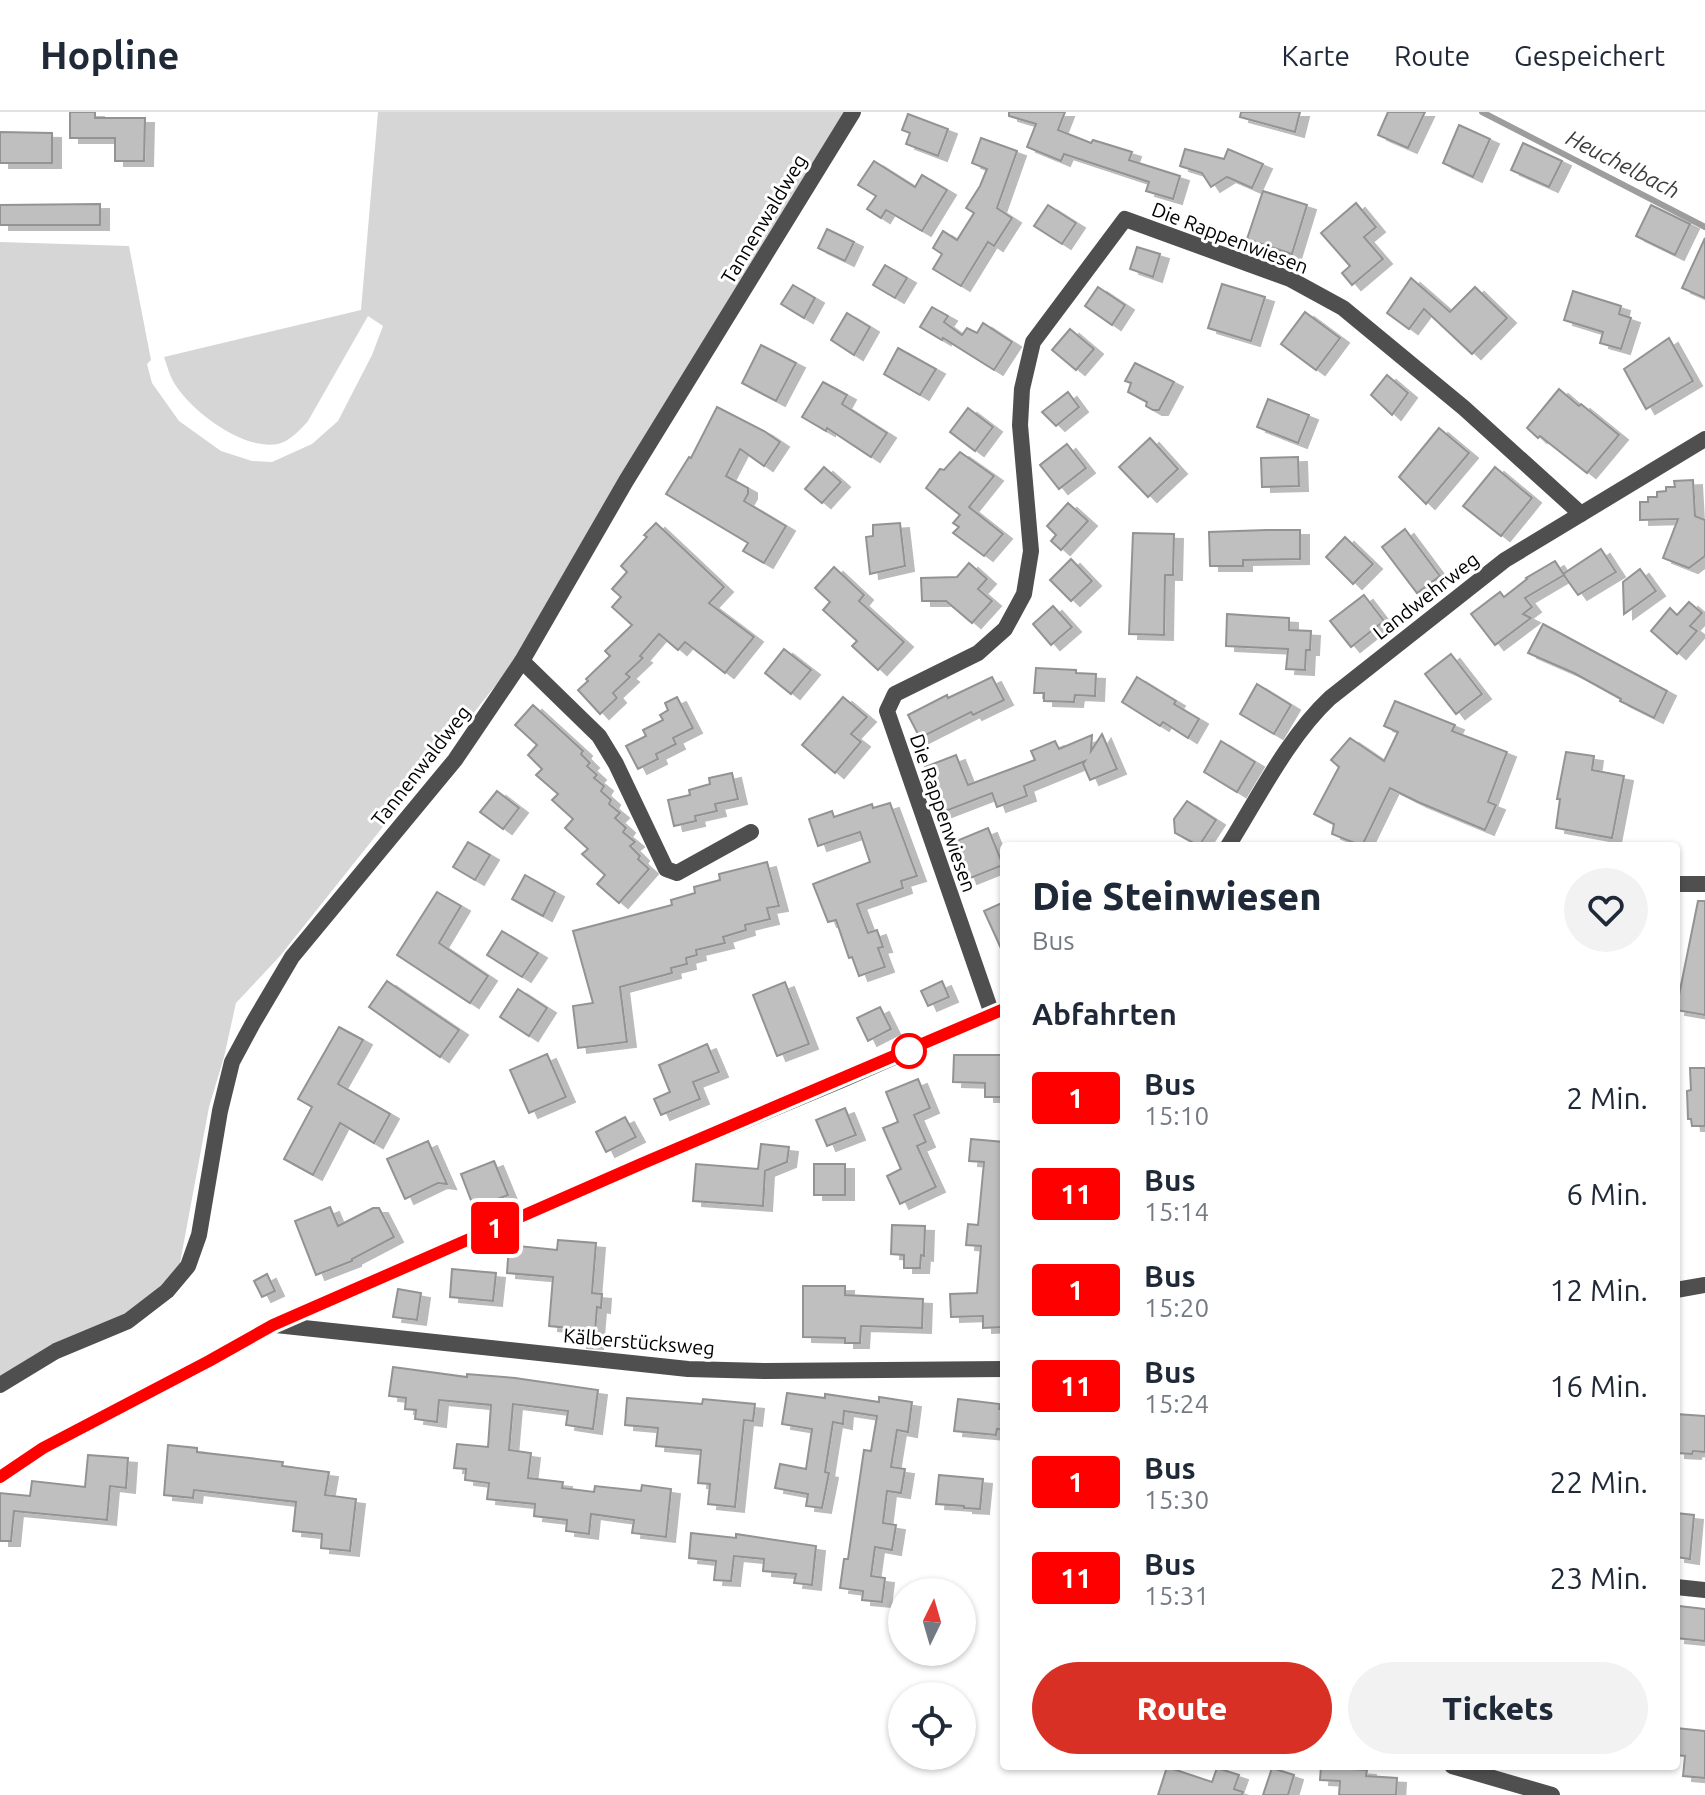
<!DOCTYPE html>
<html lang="de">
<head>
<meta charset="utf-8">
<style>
	body { margin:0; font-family:Ubuntu,sans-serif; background:#f2f2f3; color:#1f2937; height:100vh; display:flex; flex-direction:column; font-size:30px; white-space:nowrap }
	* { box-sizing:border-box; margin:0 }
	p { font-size:26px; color:#747a83 }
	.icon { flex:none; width:44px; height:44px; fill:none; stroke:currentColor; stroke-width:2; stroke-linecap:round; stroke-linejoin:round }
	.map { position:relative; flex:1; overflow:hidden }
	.drawer { position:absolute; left:1000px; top:730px; width:680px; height:928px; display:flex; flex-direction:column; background:#fff; border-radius:8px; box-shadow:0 2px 6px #0004 }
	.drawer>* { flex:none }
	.badge { padding:0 16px; border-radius:6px; font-size:28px; line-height:52px }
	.needle { width:52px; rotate:5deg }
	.tools { position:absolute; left:888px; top:1466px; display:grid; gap:16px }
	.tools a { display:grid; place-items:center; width:88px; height:88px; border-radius:50%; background:#fff; box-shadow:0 2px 6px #0004; font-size:40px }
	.map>.badge { position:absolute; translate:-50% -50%; box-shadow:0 0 0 4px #fff }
	h2 { padding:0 32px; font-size:30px; line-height:72px }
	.round { display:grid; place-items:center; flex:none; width:84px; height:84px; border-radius:42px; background:#f2f2f3 }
	.head { display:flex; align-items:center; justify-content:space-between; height:136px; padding:0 32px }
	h1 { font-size:38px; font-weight:800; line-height:60px }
	.primary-button { display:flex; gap:16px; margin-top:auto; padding:16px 32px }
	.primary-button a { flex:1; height:92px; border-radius:48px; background:#d93025; color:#fff; font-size:32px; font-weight:800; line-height:92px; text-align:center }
	.primary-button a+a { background:#f2f2f3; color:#1f2937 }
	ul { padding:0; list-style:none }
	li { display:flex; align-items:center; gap:24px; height:96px; padding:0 32px }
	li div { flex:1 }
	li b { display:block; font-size:30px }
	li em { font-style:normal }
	li .badge { min-width:88px; font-weight:700; text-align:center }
	header { display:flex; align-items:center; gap:48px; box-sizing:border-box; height:112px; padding:0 40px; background:#fff; border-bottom:2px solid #e0e1e3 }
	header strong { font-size:38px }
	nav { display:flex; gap:44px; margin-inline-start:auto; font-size:28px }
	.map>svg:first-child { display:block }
	.green { fill:#d6d6d6 }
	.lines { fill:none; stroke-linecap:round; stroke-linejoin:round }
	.stream { stroke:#9d9d9d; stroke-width:6 }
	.building { fill:#bfbfbf; stroke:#939393; stroke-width:2; filter:url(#shadow) }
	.street { stroke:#4f4f4f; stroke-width:16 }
	.line-casing { stroke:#fff; stroke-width:18 }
	.line { stroke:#f00; stroke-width:12 }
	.stop-dot { fill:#fff; stroke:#f00; stroke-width:4 }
	.labels { text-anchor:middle; stroke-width:6; stroke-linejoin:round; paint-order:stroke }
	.street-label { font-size:20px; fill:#000; stroke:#fff }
	.water-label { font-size:22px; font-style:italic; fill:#3e3e3e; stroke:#fff }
</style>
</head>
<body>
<header>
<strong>Hopline</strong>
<nav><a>Karte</a><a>Route</a><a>Gespeichert</a></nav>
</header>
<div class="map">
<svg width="1705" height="1683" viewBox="0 0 1705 1683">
	<defs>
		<filter id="shadow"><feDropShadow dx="9" dy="5" stdDeviation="0" flood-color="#0004"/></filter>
	</defs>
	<rect width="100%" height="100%" fill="#fff"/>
	<path class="green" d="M378,0H849L792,84L507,559L280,844L236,891L224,945L209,995L178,1162L128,1207L0,1272V130L129,134L151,248L147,252L152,271L179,309L221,339L252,349L272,350L312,332L338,309L372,243L383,214L368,204L308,309C300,318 290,329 278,332C243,339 189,298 173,269C169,262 167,253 164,245L361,198Z"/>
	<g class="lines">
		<polyline class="stream" points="1482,0 1705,115"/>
	</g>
	<g class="building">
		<polygon points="70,0 95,0 95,6 145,6 144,49 115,49 115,26 70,26"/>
		<polygon points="1009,0 1065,0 1058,18 1091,31 1093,28 1132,40 1129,48 1180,64 1173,87 1146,79 1149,70 1064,42 1061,49 1027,35 1036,12 1009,4"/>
		<polygon points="1241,0 1300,0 1295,20 1240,5"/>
		<polygon points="1388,0 1425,0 1408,36 1378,23"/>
		<polygon points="908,2 948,17 938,44 906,32 910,21 902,18"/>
		<polygon points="1459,13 1490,27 1473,65 1443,51"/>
		<polygon points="0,20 52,21 52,51 0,51"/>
		<polygon points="981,26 1017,39 997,96 1012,106 994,134 988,130 961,174 933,157 942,142 933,136 943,119 957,128 974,101 966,96 980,74 987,57 972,51"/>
		<polygon points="1523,31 1562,49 1549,75 1511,58"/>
		<polygon points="1185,37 1224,47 1228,37 1263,52 1252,76 1227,65 1211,75 1202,61 1180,54"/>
		<polygon points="874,49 915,75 922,63 947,78 922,119 886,98 881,106 867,97 876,84 858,73"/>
		<polygon points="1263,79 1307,93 1292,142 1247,127"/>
		<polygon points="1356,91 1376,115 1364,125 1383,147 1352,173 1342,161 1350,154 1321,121"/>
		<polygon points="100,92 100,113 0,113 0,93"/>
		<polygon points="1048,93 1076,111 1062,132 1034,114"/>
		<polygon points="1651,93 1690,112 1675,143 1636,124"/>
		<polygon points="827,117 854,130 845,149 818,136"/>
		<polygon points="1705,126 1705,186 1682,176"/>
		<polygon points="1137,135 1160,142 1153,165 1130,157"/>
		<polygon points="885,153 907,166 895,186 873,173"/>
		<polygon points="1411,166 1450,200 1475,175 1507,206 1472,242 1424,197 1409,217 1387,201"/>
		<polygon points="1222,172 1265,185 1251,229 1208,216"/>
		<polygon points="793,173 815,186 804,206 781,192"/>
		<polygon points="1098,175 1125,193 1112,213 1085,194"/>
		<polygon points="1573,179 1621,194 1619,202 1631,206 1621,237 1600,231 1603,220 1564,208"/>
		<polygon points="932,195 948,204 944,210 962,223 967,216 977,221 983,211 1012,230 994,258 943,226 942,228 920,215"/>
		<polygon points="1305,200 1340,226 1316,258 1281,232"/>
		<polygon points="847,201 870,215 854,243 831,228"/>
		<polygon points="1070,217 1094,237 1076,258 1052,238"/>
		<polygon points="1669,226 1693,269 1646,297 1624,257"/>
		<polygon points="761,233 796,251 776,289 742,271"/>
		<polygon points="898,236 936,257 920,283 884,262"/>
		<polygon points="1135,251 1174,270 1159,298 1153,298 1146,294 1147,290 1128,280 1131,271 1125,269"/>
		<polygon points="1387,263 1408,281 1392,303 1371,283"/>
		<polygon points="823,270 847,283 842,292 887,321 871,345 827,316 826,319 802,305"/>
		<polygon points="1559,277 1579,294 1581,292 1619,323 1587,361 1540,324 1538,326 1527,316"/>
		<polygon points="1068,280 1079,295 1056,314 1042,300"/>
		<polygon points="1268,287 1309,303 1298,331 1257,315"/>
		<polygon points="717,295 764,319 780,330 764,354 740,337 726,364 748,376 748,382 744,389 786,414 764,451 743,439 748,431 666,382 689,345 691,346"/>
		<polygon points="968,296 993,315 975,339 950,320"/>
		<polygon points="1439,316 1469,341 1426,392 1399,365"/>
		<polygon points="1150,326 1178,357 1148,385 1119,355"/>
		<polygon points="1067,332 1086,356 1059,377 1040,353"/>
		<polygon points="960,340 994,364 969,395 1003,422 984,444 953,421 959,415 953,411 960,403 926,376 940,357 944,358"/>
		<polygon points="1298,345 1299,374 1262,375 1261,346"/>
		<polygon points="824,355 841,370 822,391 805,377"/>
		<polygon points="1495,355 1532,386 1501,424 1463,394"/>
		<polygon points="1693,368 1695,404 1705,408 1705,444 1689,456 1663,446 1678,407 1640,408 1640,390 1648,390 1648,385 1657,385 1657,380 1666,379 1666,375 1675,375 1674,369"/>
		<polygon points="1068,391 1088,409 1061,438 1051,429 1056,423 1047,414"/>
		<polygon points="656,411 724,475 709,491 754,525 725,561 685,530 678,538 659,522 640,544 643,546 626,562 630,565 613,581 617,586 600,602 578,578 588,569 586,567 610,544 605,539 632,513 612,495 621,485 612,477 627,460 621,454 647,425 644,423"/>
		<polygon points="900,411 905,454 870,462 866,425 873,424 873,413"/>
		<polygon points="1405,417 1440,464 1417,481 1382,435"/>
		<polygon points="1267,418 1300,418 1300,447 1243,448 1243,454 1210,454 1209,420"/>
		<polygon points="1133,421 1174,422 1173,463 1165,463 1164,523 1129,522"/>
		<polygon points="1345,425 1373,452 1353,472 1326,445"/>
		<polygon points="1601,437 1616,460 1578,483 1563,462"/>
		<polygon points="1071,447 1092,469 1071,489 1050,468"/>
		<polygon points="1555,449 1564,463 1525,486 1532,495 1523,502 1531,506 1495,533 1471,502 1500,480 1504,485 1527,467 1526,466"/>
		<polygon points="969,451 987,467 978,477 992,489 972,511 946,489 922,489 921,466 957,465"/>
		<polygon points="834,455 864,483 859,489 904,530 878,558 852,534 857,529 823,498 830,490 815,476"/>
		<polygon points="1640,457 1656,479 1624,502 1623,470"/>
		<polygon points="1364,483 1384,509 1351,535 1330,509"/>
		<polygon points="1689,490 1702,501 1690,514 1697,519 1677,542 1651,519 1670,496 1677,503"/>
		<polygon points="1053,494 1072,515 1051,533 1033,512"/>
		<polygon points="1227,502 1289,506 1289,518 1311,519 1310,538 1306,538 1305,558 1286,557 1288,537 1226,534"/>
		<polygon points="1543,512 1667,579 1654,606 1620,589 1621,587 1574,561 1528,541"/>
		<polygon points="784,537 811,558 791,582 765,561"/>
		<polygon points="1451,542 1482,582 1456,602 1425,562"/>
		<polygon points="1036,556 1076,558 1076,561 1096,562 1095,584 1075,583 1074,590 1044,589 1044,581 1034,581"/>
		<polygon points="992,565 1004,588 973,603 971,600 920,626 908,603 947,583 948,586"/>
		<polygon points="1137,565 1176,589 1174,592 1199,607 1188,626 1163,610 1160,614 1122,590"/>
		<polygon points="1257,572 1291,593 1274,622 1240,602"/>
		<polygon points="677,585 693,616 673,626 676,632 656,642 658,647 638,657 626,634 646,624 643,618 663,608 660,603 668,598 665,591"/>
		<polygon points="843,585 867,605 851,622 861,630 835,661 802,633"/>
		<polygon points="1395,589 1455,613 1452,619 1507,640 1488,690 1496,693 1485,718 1418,690 1390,676 1362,734 1332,722 1334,712 1314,702 1339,655 1331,648 1350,626 1384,649 1398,620 1384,614"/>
		<polygon points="533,593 583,639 581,642 590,651 587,654 597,663 594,666 604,674 601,679 611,688 609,692 620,701 615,706 626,716 623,720 635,730 630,734 640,744 638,747 649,757 619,791 597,772 605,763 582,742 588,737 565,716 573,707 552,688 558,682 536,663 542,657 528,643 537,633 515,613"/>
		<polygon points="1102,622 1117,657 1090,668 1083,652 1085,649 1024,674 1027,684 997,695 992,681 943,700 925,655 956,643 968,673 1035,648 1031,639 1055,629 1059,637 1092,623 1091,639"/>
		<polygon points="1221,629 1255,650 1237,680 1204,660"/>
		<polygon points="1566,640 1594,644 1592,658 1624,664 1612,726 1556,716 1560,687 1557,687"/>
		<polygon points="732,661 738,687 715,692 717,699 695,704 696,709 674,714 668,688 690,683 689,678 710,672 709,666"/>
		<polygon points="497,679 519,696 503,717 480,700"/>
		<polygon points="1187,689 1216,708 1199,734 1175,721 1174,707"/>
		<polygon points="890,691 917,764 901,769 903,776 857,792 868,821 877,818 883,835 878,836 885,855 859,864 852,845 849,846 836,808 828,810 813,772 870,750 860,720 818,734 809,707 832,699 834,705 872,692 873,696"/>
		<polygon points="988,716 1003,753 968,767 954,730"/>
		<polygon points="468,730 490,743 475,768 453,755"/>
		<polygon points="767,750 779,794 767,796 770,807 745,813 746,818 723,825 725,831 696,838 697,843 686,846 687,852 671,856 672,861 620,875 627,930 578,936 573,894 593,891 573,819 672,793 671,788 695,781 694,775 720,768 719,762"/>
		<polygon points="525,763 555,780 543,804 512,787"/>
		<polygon points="437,780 461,794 439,831 488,864 470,891 397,843"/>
		<polygon points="1698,789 1705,789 1705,903 1676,898"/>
		<polygon points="1004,790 1004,843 984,799"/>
		<polygon points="502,819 538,841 522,865 487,843"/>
		<polygon points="387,869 459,918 440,945 369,895"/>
		<polygon points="942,869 949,885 928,894 921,879"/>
		<polygon points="785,870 809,932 777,944 753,883"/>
		<polygon points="518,877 547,896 529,924 500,905"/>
		<polygon points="880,895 891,917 868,929 857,906"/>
		<polygon points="339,915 363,928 338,972 390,1002 374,1031 340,1011 313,1063 284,1047 312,995 298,987"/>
		<polygon points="707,932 719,960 693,970 700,987 661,1003 654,987 670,980 659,953"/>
		<polygon points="547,942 566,985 529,1001 510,958"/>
		<polygon points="954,943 1004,943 1004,985 985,985 985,971 953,970"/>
		<polygon points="1690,956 1705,956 1705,1014 1692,1014 1691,1007 1688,1007 1687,979 1691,978"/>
		<polygon points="918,967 930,996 914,1003 926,1030 917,1034 936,1075 900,1092 887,1064 901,1057 883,1016 898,1010 886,980"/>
		<polygon points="845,996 856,1023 827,1034 816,1008"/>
		<polygon points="625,1005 636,1025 606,1040 596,1020"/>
		<polygon points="971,1027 1004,1030 1002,1180 1004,1180 1004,1215 983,1216 983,1204 951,1205 950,1182 977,1181 981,1134 966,1133 968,1112 978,1113 984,1050 969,1049"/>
		<polygon points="428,1029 447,1072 438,1071 405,1087 387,1047"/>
		<polygon points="761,1032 789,1035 787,1050 765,1059 763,1094 693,1089 696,1052 758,1057"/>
		<polygon points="494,1049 508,1083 474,1096 461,1062"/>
		<rect x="814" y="1052" width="31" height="31"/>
		<polygon points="330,1095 338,1114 373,1096 379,1096 394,1125 352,1147 352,1149 316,1163 295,1109"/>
		<polygon points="892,1113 925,1114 924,1144 921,1143 920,1156 904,1156 904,1143 891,1142"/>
		<polygon points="558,1128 596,1131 592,1181 602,1182 601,1196 597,1195 594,1232 578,1231 580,1217 549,1214 553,1165 507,1161 509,1133 557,1138"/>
		<polygon points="452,1157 496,1161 493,1189 450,1185"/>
		<polygon points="267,1162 275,1179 262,1185 254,1169"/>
		<polygon points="803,1174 845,1174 845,1183 923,1187 922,1216 861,1214 860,1231 845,1231 845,1226 803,1225"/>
		<polygon points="398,1177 421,1181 417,1208 393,1205"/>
		<polygon points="393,1255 467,1265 467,1262 515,1266 598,1278 593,1317 566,1313 568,1299 513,1292 509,1338 531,1341 528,1366 563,1370 562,1376 594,1380 595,1374 641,1379 642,1373 671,1377 666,1425 632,1421 634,1408 591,1402 589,1422 566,1419 567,1408 534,1404 535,1392 487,1387 489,1371 465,1368 466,1357 454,1356 457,1332 488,1335 491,1293 439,1288 437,1310 415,1307 416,1298 405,1297 406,1286 389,1284"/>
		<polygon points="787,1281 825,1286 825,1282 879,1290 879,1285 912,1290 908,1320 897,1318 891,1355 905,1357 901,1381 887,1379 883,1411 896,1413 892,1438 875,1435 871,1464 885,1466 882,1490 862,1488 863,1479 840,1476 844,1447 848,1447 864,1338 871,1339 877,1304 844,1299 843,1312 833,1310 825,1360 829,1361 822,1396 806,1394 808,1382 775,1376 780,1352 806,1357 812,1317 782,1312"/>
		<polygon points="627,1286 702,1292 703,1287 755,1292 753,1309 744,1308 735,1395 708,1392 710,1372 698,1371 701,1338 656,1334 658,1316 625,1313"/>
		<polygon points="958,1287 1000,1292 999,1297 1004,1298 1004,1318 997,1317 996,1323 954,1319"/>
		<polygon points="1676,1302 1705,1304 1705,1340 1693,1339 1692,1342 1676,1341"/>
		<polygon points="168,1333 197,1336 197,1340 283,1350 282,1354 329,1360 325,1383 356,1387 350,1439 321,1436 322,1422 293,1419 296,1390 194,1378 193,1386 164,1383"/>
		<polygon points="88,1343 128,1346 126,1376 110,1374 107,1408 14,1399 11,1429 0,1429 0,1381 30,1384 32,1369 85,1375"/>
		<polygon points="939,1363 983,1367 980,1397 964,1396 964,1394 936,1392"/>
		<polygon points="1676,1401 1694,1403 1690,1447 1676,1445"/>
		<polygon points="691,1421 736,1426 736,1422 816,1434 812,1473 794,1471 796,1462 763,1459 764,1447 734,1444 731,1469 714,1468 716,1449 689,1446"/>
		<polygon points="1679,1494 1705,1497 1705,1529 1676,1526"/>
		<polygon points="1676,1616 1705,1619 1705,1666 1683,1664 1685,1644 1676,1643"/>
		<polygon points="1321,1654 1353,1654 1352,1657 1367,1658 1366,1664 1397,1666 1396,1683 1339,1683 1340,1669 1320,1668"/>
		<polygon points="1167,1655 1212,1670 1217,1656 1239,1663 1234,1677 1243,1680 1242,1683 1158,1683"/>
		<polygon points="1272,1656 1294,1663 1288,1683 1263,1683"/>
	</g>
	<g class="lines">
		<g class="street">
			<polyline points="522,549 599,624 616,652 666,757 677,761 751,720"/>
			<path d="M1228,734C1258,686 1289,624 1330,586L1505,448L1705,327"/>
			<polyline points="1676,772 1705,772"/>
			<polyline points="992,902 887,599 895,582 978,541 1005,517 1024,482 1031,439 1020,313 1022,277 1033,230 1125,107 1290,167 1343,196 1464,296 1581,402"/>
			<polyline points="1676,1178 1705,1173"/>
			<polyline points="276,1213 688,1257 766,1259 1004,1257"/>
			<polyline points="0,1273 56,1239 128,1209 167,1179 188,1154 199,1123 220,999 232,950 253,911 292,845 455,648 522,549 626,369 853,0"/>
			<polyline points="0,1365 43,1336 209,1249 273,1213 641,1052 844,967 1004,897"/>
			<polyline points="1676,1475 1705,1478"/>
			<polyline points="1452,1654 1552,1683"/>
		</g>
	</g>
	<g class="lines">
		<g class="line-casing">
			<polyline id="line" points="0,1365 43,1336 209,1249 273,1213 641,1052 1004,897"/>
		</g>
		<use href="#line" class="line"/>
	</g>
	<circle class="stop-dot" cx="909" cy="939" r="16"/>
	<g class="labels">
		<g class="street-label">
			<text transform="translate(764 107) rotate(-59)" y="7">Tannenwaldweg</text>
			<text transform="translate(1230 126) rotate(21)" y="7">Die Rappenwiesen</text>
			<text transform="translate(1426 484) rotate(-38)" y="7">Landwehrweg</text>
			<text transform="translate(421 654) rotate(-52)" y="7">Tannenwaldweg</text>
			<text transform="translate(943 701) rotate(71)" y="7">Die Rappenwiesen</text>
			<text transform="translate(639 1230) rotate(5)" y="7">Kälberstücksweg</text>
		</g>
		<g class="water-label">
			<text transform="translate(1623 52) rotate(27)" y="8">Heuchelbach</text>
		</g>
	</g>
</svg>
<div class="tools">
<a><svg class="needle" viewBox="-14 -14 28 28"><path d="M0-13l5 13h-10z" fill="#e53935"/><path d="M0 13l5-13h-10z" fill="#747a83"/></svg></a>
<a><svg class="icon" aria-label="locate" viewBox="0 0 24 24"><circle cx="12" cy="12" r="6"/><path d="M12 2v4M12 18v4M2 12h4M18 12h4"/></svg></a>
</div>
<b class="badge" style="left:495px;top:1116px;background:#f00;color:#fff">1</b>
<section class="drawer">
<div class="head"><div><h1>Die Steinwiesen</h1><p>Bus</p></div><a class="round"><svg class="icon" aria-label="heart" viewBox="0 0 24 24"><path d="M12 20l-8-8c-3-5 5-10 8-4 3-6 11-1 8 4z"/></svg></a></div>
<h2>Abfahrten</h2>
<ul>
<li><span class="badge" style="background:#f00;color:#fff">1</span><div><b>Bus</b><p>15:10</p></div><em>2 Min.</em></li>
<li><span class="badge" style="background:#f00;color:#fff">11</span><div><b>Bus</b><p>15:14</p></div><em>6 Min.</em></li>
<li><span class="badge" style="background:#f00;color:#fff">1</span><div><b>Bus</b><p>15:20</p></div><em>12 Min.</em></li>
<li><span class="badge" style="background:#f00;color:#fff">11</span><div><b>Bus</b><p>15:24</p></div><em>16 Min.</em></li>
<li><span class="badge" style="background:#f00;color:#fff">1</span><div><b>Bus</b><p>15:30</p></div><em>22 Min.</em></li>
<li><span class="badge" style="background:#f00;color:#fff">11</span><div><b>Bus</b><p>15:31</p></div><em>23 Min.</em></li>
</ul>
<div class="primary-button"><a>Route</a><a>Tickets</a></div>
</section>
</div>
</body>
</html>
